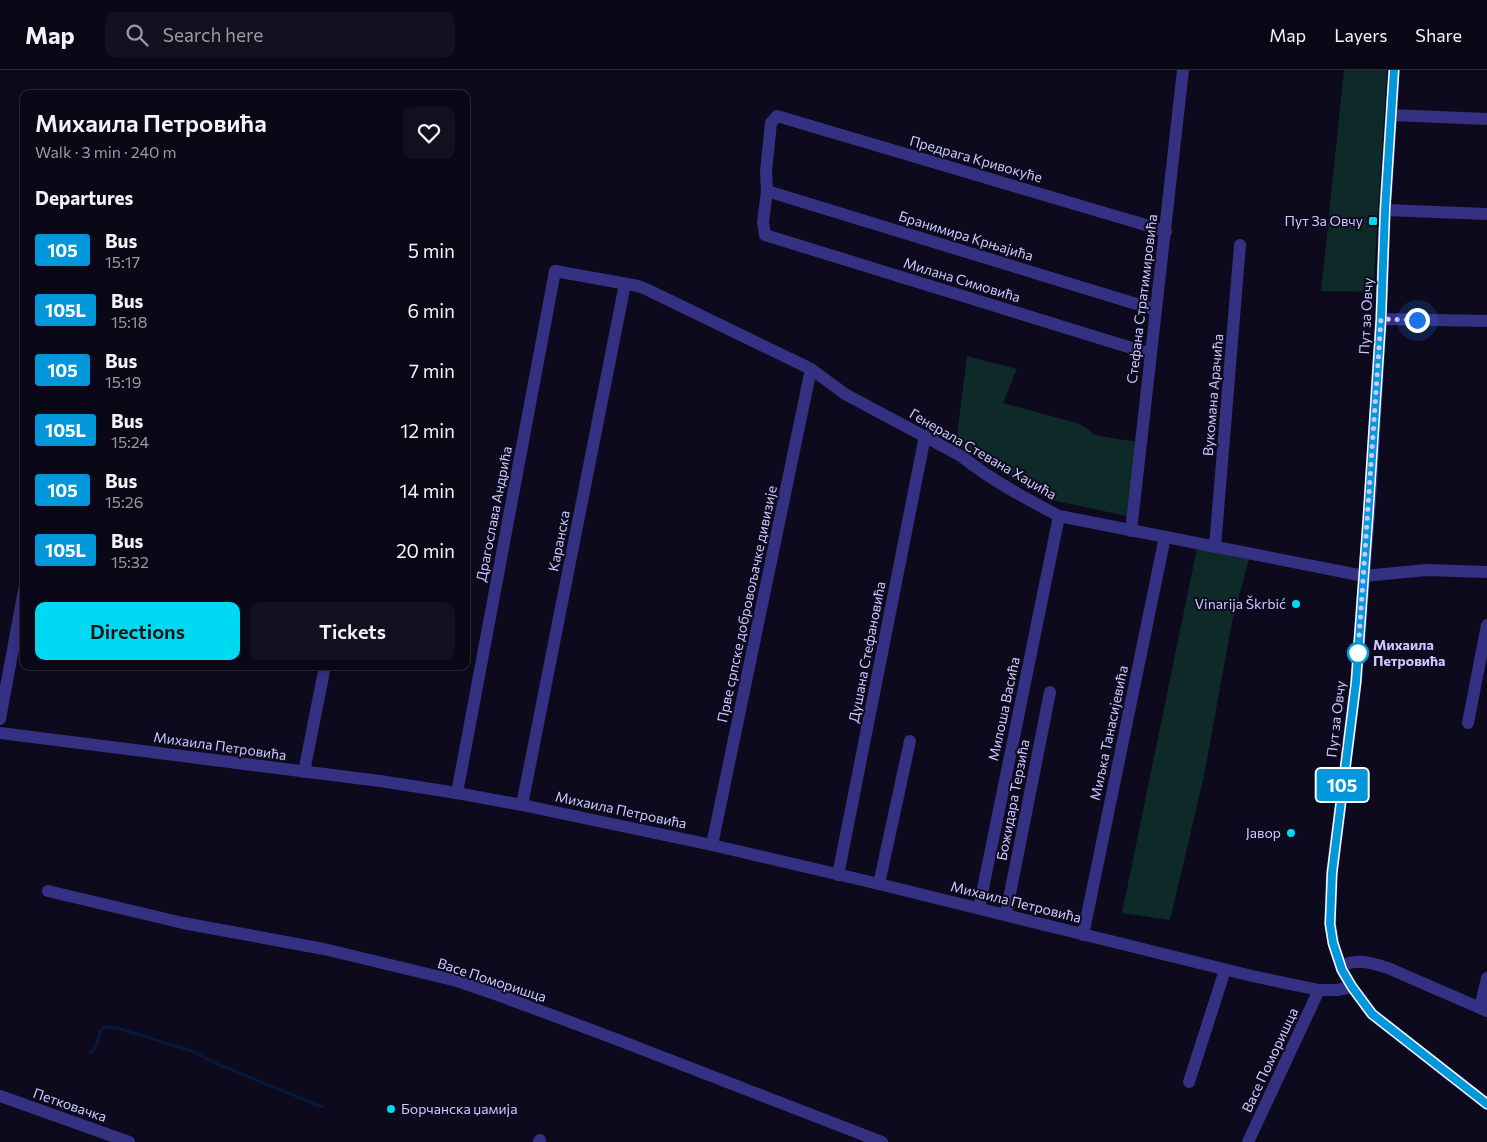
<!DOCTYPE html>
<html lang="en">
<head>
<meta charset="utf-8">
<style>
	body { margin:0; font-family:Commissioner,sans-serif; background:#13111f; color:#f1f3f6; height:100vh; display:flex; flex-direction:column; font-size:19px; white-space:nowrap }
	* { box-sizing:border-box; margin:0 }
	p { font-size:16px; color:#999aa1 }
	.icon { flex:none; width:28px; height:28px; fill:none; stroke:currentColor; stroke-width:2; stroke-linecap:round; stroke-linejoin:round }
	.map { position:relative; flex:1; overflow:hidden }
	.sheet { position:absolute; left:20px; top:20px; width:450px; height:580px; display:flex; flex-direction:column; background:#0a0816; border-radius:10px; box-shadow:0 2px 8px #0003,0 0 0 1px #2a2935 }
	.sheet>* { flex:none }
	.badge { padding:0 10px; border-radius:4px; font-size:18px; line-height:32px }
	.you { position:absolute; width:25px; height:25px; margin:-12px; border:4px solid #fff; border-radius:50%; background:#1a73e8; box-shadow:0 0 0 8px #1a73e833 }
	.map>.badge { position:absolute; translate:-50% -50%; box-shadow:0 0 0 2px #fff }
	h2 { padding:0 15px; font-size:19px; line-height:45px }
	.round { display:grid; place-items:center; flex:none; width:52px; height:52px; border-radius:10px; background:#13111f }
	.headline { display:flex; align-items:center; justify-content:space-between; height:85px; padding:0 15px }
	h1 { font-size:24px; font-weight:600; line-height:38px }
	.action { display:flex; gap:10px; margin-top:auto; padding:10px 15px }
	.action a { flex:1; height:58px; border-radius:10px; background:#00d9f2; color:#111; font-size:20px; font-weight:600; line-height:58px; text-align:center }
	.action a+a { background:#13111f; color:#f1f3f6 }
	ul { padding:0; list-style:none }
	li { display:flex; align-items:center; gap:15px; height:60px; padding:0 15px }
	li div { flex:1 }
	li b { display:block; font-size:19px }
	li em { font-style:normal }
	li .badge { min-width:55px; font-weight:700; text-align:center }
	header { display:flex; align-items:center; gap:30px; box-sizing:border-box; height:70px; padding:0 25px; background:#0a0816; border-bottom:1px solid #2a2935 }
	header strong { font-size:24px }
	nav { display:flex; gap:28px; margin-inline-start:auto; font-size:18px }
	.search { width:350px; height:45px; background:#13111f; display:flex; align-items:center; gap:12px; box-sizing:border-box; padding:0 18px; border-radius:10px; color:#999aa1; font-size:19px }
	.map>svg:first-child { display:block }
	.green { fill:#0d2928 }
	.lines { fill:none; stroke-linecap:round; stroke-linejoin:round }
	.stream { stroke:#04193d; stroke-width:3 }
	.minor { stroke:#343082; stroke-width:12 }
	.line-casing { stroke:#fff; stroke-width:11 }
	.line { stroke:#0098da; stroke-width:8 }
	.walk { stroke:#cec7ff; stroke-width:5; stroke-dasharray:0 9 }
	.poi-dot { fill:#00d9f2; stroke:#0d0a1e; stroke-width:2 }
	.stop-dot { fill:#fff; stroke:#0098da; stroke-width:2.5 }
	.labels { text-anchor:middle; stroke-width:4; stroke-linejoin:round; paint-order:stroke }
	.street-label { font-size:14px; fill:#cec7ff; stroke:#0d0a1e }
	.poi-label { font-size:14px; fill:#cec7ff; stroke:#0d0a1e; text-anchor:end }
	.stop-label { font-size:14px; font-weight:bold; fill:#cec7ff; stroke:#0d0a1e; text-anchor:start }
</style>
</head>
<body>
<header>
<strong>Map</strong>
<div class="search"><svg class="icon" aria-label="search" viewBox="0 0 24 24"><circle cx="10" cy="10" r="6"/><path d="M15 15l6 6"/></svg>Search here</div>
<nav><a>Map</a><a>Layers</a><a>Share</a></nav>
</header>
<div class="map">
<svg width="1487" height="1072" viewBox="0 0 1487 1072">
	<rect width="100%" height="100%" fill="#0d0a1e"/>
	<g class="green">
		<polygon points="1344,0 1387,0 1373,222 1321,221"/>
		<polygon points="967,286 1017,299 1003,333 1080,354 1095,365 1136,372 1127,446 1047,429 966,381 956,374"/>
		<polygon points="1197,478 1249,489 1232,552 1204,706 1170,850 1122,843"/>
	</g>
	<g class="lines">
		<polyline class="stream" points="90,983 95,978 101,960 105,957 117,958 192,981 222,996 322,1037"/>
		<g class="minor">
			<polyline points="1394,0 1385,140 1381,249 1370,430 1356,612 1332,803 1330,854 1334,876 1342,900 1352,917 1372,944 1487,1034"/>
			<polyline points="1391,45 1487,49"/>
			<polyline points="767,121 1156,240"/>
			<polyline points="1385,140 1487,144"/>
			<polyline points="1381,249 1487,251"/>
			<polyline points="1151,284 765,165 763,152 767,121 766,101 771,53 777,46 1166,161"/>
			<polyline points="1131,461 1183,0"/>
			<polyline points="1215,477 1240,175"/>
			<polyline points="0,649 24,520"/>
			<polyline points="1468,653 1487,555"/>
			<polyline points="0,663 380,711 457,723 522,735 712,775 879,814 1252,906 1319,920 1337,920 1352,917"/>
			<polyline points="304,702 325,596"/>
			<path d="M457,723L555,201L638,216L648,220L811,299L845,324L961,386C991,410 1025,428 1059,446L1364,506L1426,500L1487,502"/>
			<polyline points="522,735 625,214"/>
			<polyline points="712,775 811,299"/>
			<polyline points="838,805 925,366"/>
			<polyline points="879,814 910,671"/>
			<polyline points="48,821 183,853 324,879 457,911 498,925 613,968 882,1072"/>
			<polyline points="979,838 1059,446"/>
			<polyline points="1006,844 1050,622"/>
			<polyline points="1083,865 1165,467"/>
			<path d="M1341,895C1360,889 1369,892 1388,898L1487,941"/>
			<polyline points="1480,938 1487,908"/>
			<polyline points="1189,1012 1225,900"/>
			<polyline points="0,1026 129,1072"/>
			<polyline points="539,1072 540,1070"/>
			<polyline points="1248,1072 1319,920"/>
		</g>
	</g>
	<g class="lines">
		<g class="line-casing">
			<polyline id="line" points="1394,0 1385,140 1381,249 1368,448 1356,612 1332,803 1330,854 1333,873 1342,900 1352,917 1372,944 1487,1034"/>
		</g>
		<use href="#line" class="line"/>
		<polyline class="walk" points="1358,583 1381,249 1417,250"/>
	</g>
	<g class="poi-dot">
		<rect x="1368" y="146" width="10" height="10" rx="2.5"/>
		<circle cx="1296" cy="534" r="5"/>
		<circle cx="1291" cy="763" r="5"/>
		<circle cx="391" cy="1039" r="5"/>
	</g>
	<circle class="stop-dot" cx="1358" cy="583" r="10"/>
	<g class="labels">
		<g class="street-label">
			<text transform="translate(976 89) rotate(16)" y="5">Предрага Кривокуће</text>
			<text transform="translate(966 166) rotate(17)" y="5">Бранимира Крњајића</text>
			<text transform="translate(962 210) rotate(17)" y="5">Милана Симовића</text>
			<text transform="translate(1142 229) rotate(-83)" y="5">Стефана Стратимировића</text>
			<text transform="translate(1366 246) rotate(-87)" y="5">Пут за Овчу</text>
			<text transform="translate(1213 325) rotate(-85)" y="5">Вукомана Арачића</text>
			<text transform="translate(983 384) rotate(30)" y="5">Генерала Стевана Хаџића</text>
			<text transform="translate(494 444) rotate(-79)" y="5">Драгослава Андрића</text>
			<text transform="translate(559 471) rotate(-79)" y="5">Каранска</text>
			<text transform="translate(747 534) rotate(-78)" y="5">Прве српске добровољачке дивизије</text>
			<text transform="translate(867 582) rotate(-79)" y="5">Душана Стефановића</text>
			<text transform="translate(1004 639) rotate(-78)" y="5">Милоша Васића</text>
			<text transform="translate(1336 649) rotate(-83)" y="5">Пут за Овчу</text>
			<text transform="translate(1109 663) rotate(-78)" y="5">Миљка Танасијевића</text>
			<text transform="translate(220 676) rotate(8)" y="5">Михаила Петровића</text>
			<text transform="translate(1013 730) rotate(-79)" y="5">Божидара Терзића</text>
			<text transform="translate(621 740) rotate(12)" y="5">Михаила Петровића</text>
			<text transform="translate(1016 832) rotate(14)" y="5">Михаила Петровића</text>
			<text transform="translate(492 910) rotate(18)" y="5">Васе Поморишца</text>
			<text transform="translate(1270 990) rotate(-65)" y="5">Васе Поморишца</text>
			<text transform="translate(70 1035) rotate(19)" y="5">Петковачка</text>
		</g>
		<g class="poi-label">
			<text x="1363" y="156">Пут За Овчу</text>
			<text x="1286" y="539">Vinarija Škrbić</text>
			<text x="1281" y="768">Јавор</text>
			<text x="401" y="1044" text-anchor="start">Борчанска џамија</text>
		</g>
		<g class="stop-label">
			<text x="1373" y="580">Михаила<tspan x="1373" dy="16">Петровића</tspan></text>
		</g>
	</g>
</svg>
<div class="you" style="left:1417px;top:250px"></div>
<b class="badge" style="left:1342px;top:715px;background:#0098da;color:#fff">105</b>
<section class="sheet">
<div class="headline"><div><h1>Михаила Петровића</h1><p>Walk · 3 min · 240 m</p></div><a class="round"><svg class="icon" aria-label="heart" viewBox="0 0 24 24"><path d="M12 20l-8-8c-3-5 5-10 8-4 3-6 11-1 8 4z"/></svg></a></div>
<h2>Departures</h2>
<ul>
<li><span class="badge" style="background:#0098da;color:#fff">105</span><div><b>Bus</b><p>15:17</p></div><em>5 min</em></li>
<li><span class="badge" style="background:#0098da;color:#fff">105L</span><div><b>Bus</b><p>15:18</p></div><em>6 min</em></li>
<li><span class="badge" style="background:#0098da;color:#fff">105</span><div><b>Bus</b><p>15:19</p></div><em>7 min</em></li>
<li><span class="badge" style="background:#0098da;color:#fff">105L</span><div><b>Bus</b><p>15:24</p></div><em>12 min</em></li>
<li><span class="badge" style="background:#0098da;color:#fff">105</span><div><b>Bus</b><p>15:26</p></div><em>14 min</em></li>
<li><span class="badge" style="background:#0098da;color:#fff">105L</span><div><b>Bus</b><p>15:32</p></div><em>20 min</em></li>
</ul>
<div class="action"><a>Directions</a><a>Tickets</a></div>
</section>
</div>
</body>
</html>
